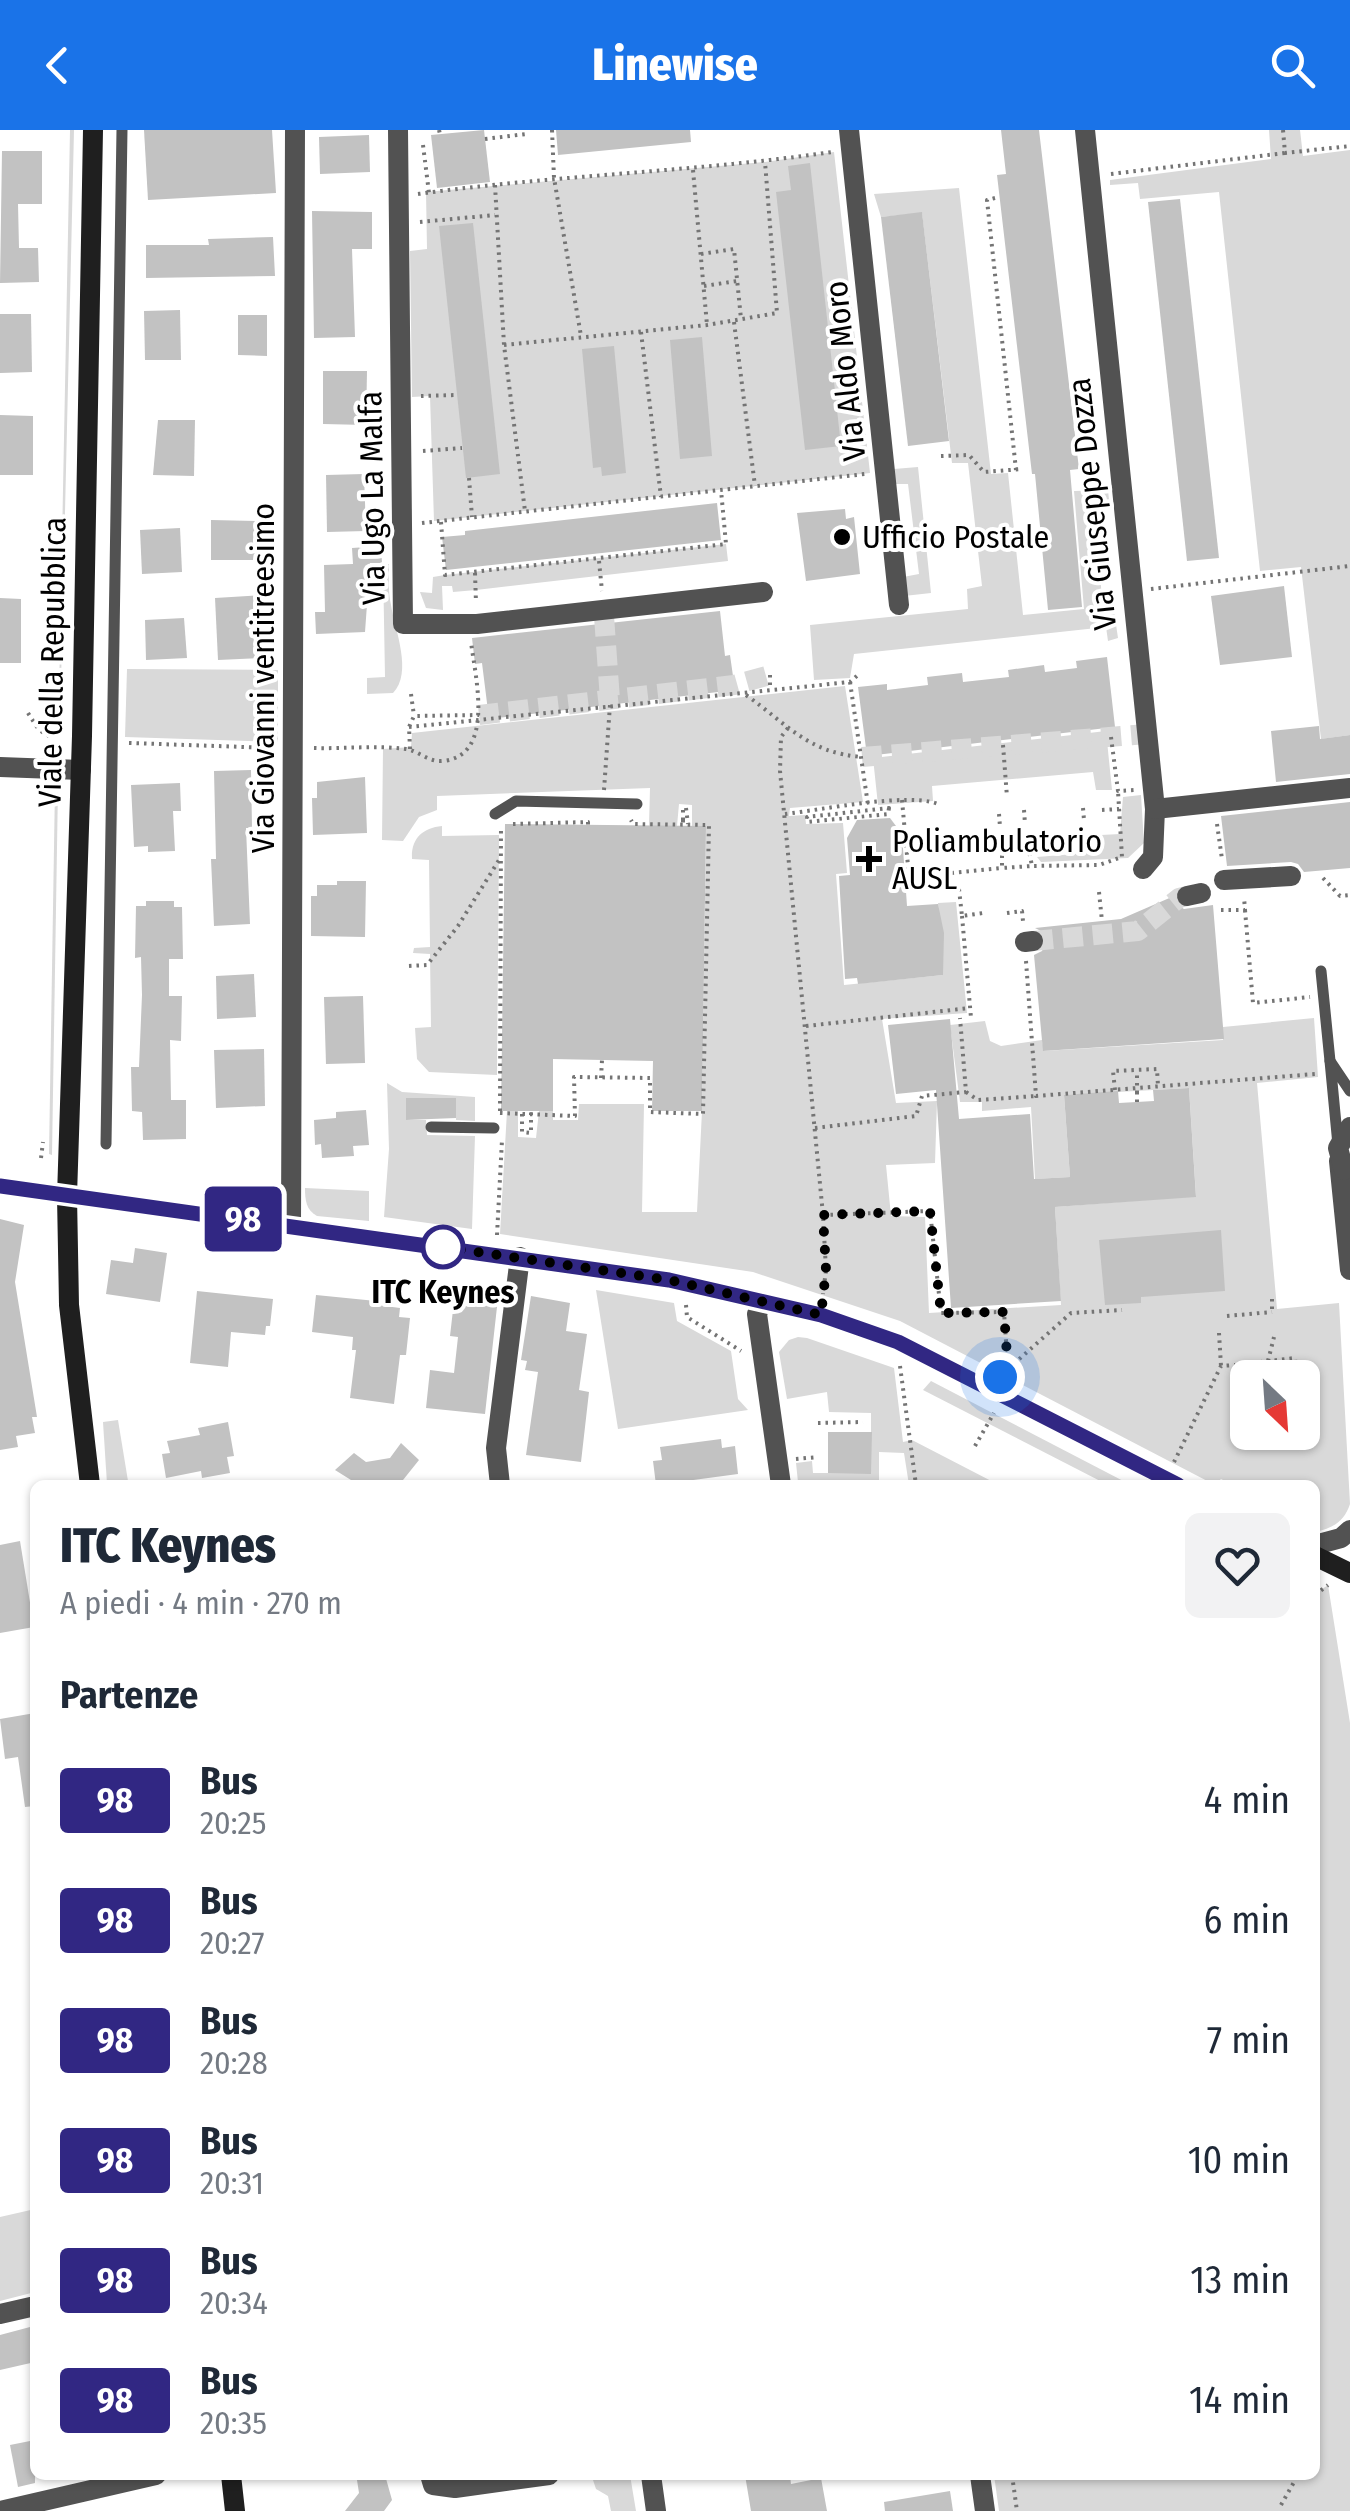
<!DOCTYPE html>
<html lang="it">
<head>
<meta charset="utf-8">
<style>
	body { margin:0; font-family:"Fira Sans Condensed",sans-serif; background:#f2f2f3; color:#1f2937; height:100vh; display:flex; flex-direction:column; font-size:38px; white-space:nowrap }
	* { box-sizing:border-box; margin:0 }
	p { font-size:32px; color:#747a83 }
	.icon { flex:none; width:55px; height:55px; fill:none; stroke:currentColor; stroke-width:2; stroke-linecap:round; stroke-linejoin:round }
	.map { position:relative; flex:1; overflow:hidden }
	.panel { position:absolute; left:30px; top:1350px; width:1290px; height:1000px; display:flex; flex-direction:column; background:#fff; border-radius:15px; box-shadow:0 2px 8px #0004 }
	.panel>* { flex:none }
	.badge { padding:0 20px; border-radius:8px; font-size:35px; line-height:65px }
	.needle { width:65px; rotate:155deg }
	.buttons { position:absolute; left:1230px; top:1230px; display:grid; gap:20px }
	.buttons a { display:grid; place-items:center; width:90px; height:90px; border-radius:15px; background:#fff; box-shadow:0 2px 8px #0004; font-size:50px }
	.you { position:absolute; width:50px; height:50px; margin:-25px; border:8px solid #fff; border-radius:50%; background:#1a73e8; box-shadow:0 0 0 15px #1a73e833 }
	.map>.badge { position:absolute; translate:-50% -50%; box-shadow:0 0 0 5px #fff }
	h2 { padding:0 30px; font-size:38px; line-height:90px }
	.round { display:grid; place-items:center; flex:none; width:105px; height:105px; border-radius:15px; background:#f2f2f3 }
	.summary { display:flex; align-items:center; justify-content:space-between; height:170px; padding:0 30px }
	h1 { font-size:48px; font-weight:800; line-height:75px }
	ul { padding:0; list-style:none }
	li { display:flex; align-items:center; gap:30px; height:120px; padding:0 30px }
	li div { flex:1 }
	li b { display:block; font-size:38px }
	li em { font-style:normal }
	li .badge { min-width:110px; font-weight:700; text-align:center }
	header { display:flex; justify-content:space-between; align-items:center; height:130px; padding:0 30px; background:#1a73e8; color:#fff; font-size:45px; font-weight:800 }
	.map>svg:first-child { display:block }
	.green { fill:#d9d9d9; fill-rule:evenodd }
	.building { fill:#c2c2c2 }
	.lines { fill:none; stroke-linecap:round; stroke-linejoin:round }
	.street-tunnel { stroke:#d9d9d9; stroke-width:20; stroke-dasharray:20 10; stroke-linecap:butt }
	.path { stroke:#747474; stroke-width:4; stroke-dasharray:2.5 5; stroke-linecap:butt }
	.lane { stroke:#525252; stroke-width:11 }
	.street { stroke:#525252; stroke-width:20 }
	.secondary { stroke:#1f1f1f; stroke-width:20 }
	.path-bridge { stroke:#747474; stroke-width:4; stroke-dasharray:2.5 5; stroke-linecap:butt }
	.line-casing { stroke:#fff; stroke-width:22 }
	.line { stroke:#312783; stroke-width:15 }
	.walk { stroke:#000; stroke-width:10; stroke-dasharray:0 18 }
	.poi-dot { fill:#000; stroke:#fff; stroke-width:4 }
	.stop-dot { fill:#fff; stroke:#312783; stroke-width:5 }
	.labels { text-anchor:middle; stroke-width:8; stroke-linejoin:round; paint-order:stroke }
	.street-label { font-size:32px; fill:#000; stroke:#fff }
	.poi-label { font-size:32px; fill:#000; stroke:#fff; text-anchor:start }
	.stop-label { font-size:32px; font-weight:bold; fill:#000; stroke:#fff }
</style>
</head>
<body>
<header><svg class="icon" aria-label="back" viewBox="0 0 24 24"><path d="M15 5l-7 7 7 7"/></svg>Linewise<svg class="icon" aria-label="search" viewBox="0 0 24 24"><circle cx="10" cy="10" r="6"/><path d="M15 15l6 6"/></svg></header>
<div class="map">
<svg width="1350" height="2381" viewBox="0 0 1350 2381">
	<rect width="100%" height="100%" fill="#fff"/>
	<g class="green">
		<polygon points="70,0 74,0 60,595 57,597 41,590 59,565"/>
		<polygon points="1269,0 1300,0 1303,26 1350,20 1350,605 1321,609 1301,437 1260,441 1219,62 1140,69 1138,53 1110,55 1110,50 1271,29"/>
		<polygon points="834,22 870,343 434,391 430,266 412,267 410,121 427,119 426,62 765,32"/>
		<polygon points="959,58 991,344 1008,343 1023,485 1084,479 1074,361 1108,360 1109,370 1094,372 1103,481 1114,481 1118,508 1108,511 1106,497 854,524 850,548 814,550 810,495 968,479 967,459 982,456 968,333 952,333 922,83 881,87 874,64"/>
		<polygon points="918,337 931,463 904,466 903,447 919,444 908,354 894,354 894,339"/>
		<polygon points="726,414 728,431 476,460 453,462 452,456 442,456 443,480 426,478 420,462 432,463 433,447 445,445"/>
		<path d="M383,434H389C389,447 388,462 391,475C395,500 413,543 393,563L367,564V548L385,547Z"/>
		<polygon points="127,539 278,540 278,612 125,607"/>
		<path d="M845,556L863,672L790,678L789,686L805,685L806,694L843,693L847,743L836,744L844,855L943,845L938,773L956,772L967,883L882,889L896,973L937,971L935,1033L886,1035L891,1086L925,1087L929,1183L1061,1175L1055,1077L1196,1066L1189,958L1064,965L1070,1047L1035,1049L1031,977L982,981V972H960L950,895L985,891L990,911L1001,916L1042,910L1044,921L1223,910V897L1314,888L1318,947L1257,953L1277,1179L1339,1173L1350,1374C1344,1392 1333,1398 1315,1402V1355H1233L1221,1349L1215,1355L900,1191L753,1142L500,1104L507,981H518V1007L536,1008L539,981H553V990H578L579,974H644L642,1082H697L702,981L706,697L692,696V675L679,674L677,696H649L650,658L437,666V680L419,687L403,711L382,710L383,619L411,617L412,603ZM1248,1248H1302V1302H1248Z"/>
		<polygon points="1106,601 1112,660 1096,660 1093,642 932,656 933,671 878,675 873,628"/>
		<polygon points="55,656 58,656 52,1025 49,1024"/>
		<polygon points="1141,665 1144,713 1128,728 1041,732 1037,727 1099,722 1101,705 1120,704 1123,667"/>
		<path d="M442,696V706L499,705L497,945L429,942L417,929L415,898L431,897L430,824L413,823L414,818L430,817L429,730L412,729C411,709 422,698 442,696Z"/>
		<polygon points="387,953 402,962 475,967 475,991 456,990 456,968 406,969 406,990 426,990 427,1005 475,1006 472,1099 384,1087 389,1019"/>
		<path d="M305,1058L369,1061V1091L317,1086C306,1080 305,1070 305,1058Z"/>
		<polygon points="596,1160 674,1173 677,1191 731,1221 738,1269 748,1280 618,1299"/>
		<polygon points="798,1207 807,1208 894,1238 903,1312 912,1310 999,1355 909,1355 904,1323 879,1322 879,1353 798,1352 796,1333 812,1331 813,1343 871,1343 871,1283 829,1282 827,1262 787,1269 779,1222 789,1210"/>
		<polygon points="931,1251 1131,1355 1108,1355 923,1260"/>
		<polygon points="118,1290 128,1351 107,1354 103,1292"/>
		<polygon points="1328,1455 1350,1593 1350,2381 999,2381 994,2345 1315,2345 1315,1464"/>
		<polygon points="35,2079 35,2162 0,2171 0,2087"/>
		<polygon points="630,2345 636,2381 611,2381 608,2366 596,2359 593,2350"/>
	</g>
	<g class="building">
		<polygon points="144,0 272,0 276,63 148,70"/>
		<polygon points="484,0 490,52 437,58 431,5"/>
		<polygon points="556,0 690,0 691,12 558,25"/>
		<polygon points="1001,0 1039,0 1079,339 1070,340 1082,477 1048,480 1035,344 1032,344 997,45 1006,44"/>
		<polygon points="369,5 370,42 320,44 319,7"/>
		<polygon points="2,21 42,21 42,74 18,74 19,118 38,118 39,152 0,153"/>
		<polygon points="810,33 841,316 805,320 776,62 791,60 788,36"/>
		<polygon points="1180,69 1219,428 1187,431 1148,72"/>
		<polygon points="312,81 372,82 372,119 352,119 355,207 314,208"/>
		<polygon points="922,82 949,311 908,316 881,87"/>
		<polygon points="473,93 500,344 466,348 439,96"/>
		<polygon points="273,107 275,146 146,148 146,115 209,115 208,109"/>
		<polygon points="180,180 181,230 145,230 144,181"/>
		<polygon points="0,184 31,184 32,242 0,243"/>
		<polygon points="238,185 267,185 267,226 238,225"/>
		<polygon points="702,207 712,326 680,329 670,210"/>
		<polygon points="614,216 626,343 602,346 601,337 593,338 582,219"/>
		<polygon points="323,241 367,241 366,295 323,294"/>
		<polygon points="0,285 33,286 33,345 0,345"/>
		<polygon points="158,290 195,290 194,346 153,345"/>
		<polygon points="364,344 366,401 327,402 326,345"/>
		<polygon points="717,373 721,410 446,440 442,407 465,405 465,401"/>
		<polygon points="845,379 846,389 854,387 860,444 806,451 797,383"/>
		<polygon points="211,390 259,391 259,430 211,430"/>
		<polygon points="180,398 182,442 142,444 140,400"/>
		<polygon points="381,416 382,433 370,433 365,502 316,504 315,482 325,482 324,435 353,434 352,418"/>
		<polygon points="1284,456 1292,527 1220,535 1211,466"/>
		<polygon points="262,465 264,528 218,530 215,468"/>
		<polygon points="0,468 21,469 21,533 0,533"/>
		<polygon points="720,481 725,526 730,525 735,560 489,589 482,533 475,534 472,508"/>
		<polygon points="184,488 187,528 146,530 145,490"/>
		<polygon points="1107,527 1115,597 867,626 858,557 887,554 887,560 928,555 927,547 962,543 963,552 1009,547 1008,540 1044,535 1045,542 1077,538 1076,531"/>
		<polygon points="1319,596 1320,609 1350,605 1350,644 1276,652 1271,601"/>
		<polygon points="251,640 252,698 246,698 250,794 214,796 211,729 216,729 214,641"/>
		<polygon points="365,647 367,703 313,705 312,668 317,668 317,652"/>
		<polygon points="180,653 181,681 173,681 175,721 148,722 148,716 134,717 131,655"/>
		<polygon points="1350,672 1350,738 1304,742 1298,734 1291,732 1227,736 1221,686"/>
		<polygon points="890,688 902,704 907,776 938,774 944,803 943,845 858,854 857,848 845,849 839,746 850,745 847,708 857,690"/>
		<polygon points="505,694 706,696 702,981 652,981 653,931 553,929 553,981 501,981"/>
		<polygon points="337,751 366,751 365,807 311,806 311,766 317,766 317,755 337,755"/>
		<polygon points="1174,766 1176,774 1184,779 1213,775 1224,909 1043,921 1034,825 1042,821 1047,810 1043,802 1035,798 1121,789"/>
		<polygon points="146,771 174,771 174,777 182,777 183,829 169,829 169,866 182,866 181,911 170,910 171,970 186,970 186,1009 143,1010 142,982 132,981 131,937 139,937 142,865 141,827 135,828 136,776 146,776"/>
		<polygon points="254,844 256,887 217,889 216,846"/>
		<polygon points="363,866 365,933 326,934 324,867"/>
		<polygon points="950,889 959,989 1030,984 1034,1049 1070,1047 1064,965 1118,961 1119,973 1154,971 1153,960 1189,958 1196,1067 1055,1077 1061,1171 951,1178 936,960 896,964 888,895"/>
		<polygon points="264,919 265,976 216,978 214,920"/>
		<polygon points="406,968 456,968 456,988 406,990"/>
		<polygon points="366,980 369,1015 353,1016 354,1026 322,1028 321,1014 315,1015 314,990 336,988 336,982"/>
		<polygon points="0,1089 24,1095 15,1152 37,1287 32,1287 35,1303 16,1306 18,1317 0,1320"/>
		<polygon points="1221,1100 1225,1161 1141,1167 1141,1173 1105,1175 1099,1110"/>
		<polygon points="135,1118 167,1123 160,1172 106,1164 111,1130 133,1133"/>
		<polygon points="456,1154 499,1159 485,1284 426,1278 430,1240 454,1243 458,1207 450,1206"/>
		<polygon points="197,1161 273,1169 270,1196 266,1196 265,1205 231,1202 228,1237 190,1233"/>
		<polygon points="316,1165 386,1172 385,1176 400,1178 399,1187 410,1188 406,1225 400,1225 394,1274 350,1268 356,1220 352,1220 353,1207 312,1202"/>
		<polygon points="531,1166 570,1173 566,1201 587,1204 579,1260 589,1262 581,1332 526,1325 538,1242 525,1240 527,1231 521,1230"/>
		<polygon points="228,1292 234,1326 227,1327 230,1343 202,1348 201,1341 166,1348 162,1324 170,1323 167,1311 200,1305 198,1298"/>
		<polygon points="828,1302 872,1302 871,1344 828,1343"/>
		<polygon points="721,1309 722,1318 735,1316 738,1344 656,1355 653,1331 662,1330 660,1317"/>
		<polygon points="401,1313 419,1330 399,1355 359,1355 335,1340 354,1323 366,1332 390,1328"/>
		<polygon points="20,1411 34,1497 0,1503 0,1415"/>
		<polygon points="35,1583 35,1676 25,1677 18,1627 5,1629 0,1589"/>
		<polygon points="30,2197 35,2232 0,2240 0,2205"/>
		<polygon points="35,2310 35,2353 18,2357 10,2315"/>
		<polygon points="376,2345 385,2345 392,2370 384,2381 345,2381 359,2363 357,2350"/>
		<polygon points="745,2345 790,2345 791,2354 821,2348 827,2381 751,2381"/>
		<polygon points="950,2361 953,2381 885,2381 884,2372"/>
	</g>
	<g class="lines">
		<g class="street-tunnel">
			<polyline points="604,486 610,570"/>
			<polyline points="479,585 734,555 770,545"/>
			<polyline points="862,627 1146,604"/>
			<polyline points="1033,811 1138,801 1179,768 1187,766"/>
		</g>
		<g class="path">
			<polyline points="439,0 440,4"/>
			<polyline points="552,0 554,48 581,206"/>
			<polyline points="1283,0 1285,23 1350,16"/>
			<polyline points="485,9 526,4"/>
			<polyline points="423,15 429,63"/>
			<polyline points="693,40 707,195"/>
			<polyline points="1111,44 1285,23"/>
			<polyline points="495,55 504,215 525,381"/>
			<path d="M418,64C555,45 694,42 832,22"/>
			<polyline points="995,68 987,70 1016,340"/>
			<polyline points="420,92 495,85"/>
			<polyline points="701,124 734,119 741,189"/>
			<polyline points="704,156 737,151"/>
			<polyline points="734,192 755,356"/>
			<polyline points="641,202 661,367"/>
			<polyline points="504,215 707,195 777,183 765,32"/>
			<polyline points="421,266 457,265"/>
			<polyline points="423,321 462,318"/>
			<polyline points="941,326 969,325 984,342 1022,339"/>
			<polyline points="469,348 472,387"/>
			<polyline points="441,392 445,445 726,414 721,360"/>
			<polyline points="422,393 865,344"/>
			<polyline points="599,431 602,461"/>
			<polyline points="475,443 476,473"/>
			<polyline points="1151,459 1350,436"/>
			<polyline points="770,545 770,559"/>
			<polyline points="850,552 868,675"/>
			<polyline points="411,564 414,586"/>
			<path d="M746,565C787,594 808,623 862,627"/>
			<polyline points="28,583 39,600 49,606"/>
			<polyline points="409,597 850,552 859,544"/>
			<polyline points="788,598 781,607 780,641 823,1085 826,1140 823,1164"/>
			<polyline points="1111,607 1118,661 1135,660"/>
			<polyline points="129,613 274,618"/>
			<polyline points="1003,615 1007,667"/>
			<path d="M314,618C344,619 377,615 406,619C419,621 428,632 442,631C496,627 475,546 471,512"/>
			<polyline points="410,619 409,597 414,586 479,585"/>
			<polyline points="604,660 610,575"/>
			<polyline points="902,670 909,747 1002,738"/>
			<polygon points="889,678 888,684 808,692 807,687"/>
			<polyline points="1083,678 1084,690"/>
			<polyline points="1024,680 1025,694"/>
			<polyline points="1102,680 1119,679"/>
			<path d="M785,684C821,680 908,662 938,674"/>
			<polyline points="999,684 1000,697"/>
			<polyline points="683,690 683,678 686,678 688,694"/>
			<polyline points="513,694 588,692 588,695"/>
			<polyline points="1217,694 1222,729"/>
			<polyline points="1028,716 1032,736 1099,735 1122,727 1118,661"/>
			<polyline points="1002,718 1002,738 1032,736"/>
			<polyline points="1323,748 1340,766 1350,765"/>
			<polyline points="959,759 962,786 983,783"/>
			<polyline points="1099,762 1102,791"/>
			<polyline points="1221,780 1245,780 1244,767"/>
			<polyline points="1245,780 1253,873 1310,867"/>
			<polyline points="1007,783 1022,781 1023,791"/>
			<polyline points="962,786 971,888"/>
			<polyline points="1026,831 1036,966 1315,944"/>
			<polyline points="409,836 427,835 458,796 499,730"/>
			<polyline points="806,896 970,878"/>
			<polyline points="601,948 602,930"/>
			<polyline points="1115,960 1113,941 1157,939 1158,956"/>
			<polyline points="966,962 978,970 1036,966"/>
			<polyline points="1137,972 1137,963"/>
			<polyline points="500,981 501,696"/>
			<polyline points="500,983 575,986 574,947 650,948 650,982 703,984 709,695 633,694 631,690"/>
			<polyline points="522,984 522,1002 531,1003 531,981"/>
			<polyline points="815,998 916,986 922,966 966,962 960,888"/>
			<polyline points="41,1028 43,1012"/>
			<polyline points="823,1085 930,1081 941,1183 1004,1182 1008,1240"/>
			<polyline points="497,1105 502,1010"/>
			<polyline points="1272,1169 1272,1180"/>
			<polyline points="686,1175 687,1187 741,1221"/>
			<polyline points="1227,1186 1272,1182"/>
			<polyline points="1219,1203 1221,1236"/>
			<polyline points="1268,1231 1274,1207"/>
			<polyline points="900,1236 916,1355"/>
			<polyline points="1008,1239 1071,1183 1122,1180"/>
			<polyline points="1248,1290 1239,1291 1235,1235 1295,1228 1297,1248"/>
			<polyline points="818,1293 863,1292"/>
			<polyline points="975,1316 994,1283"/>
			<polyline points="796,1329 818,1327"/>
			<polyline points="1174,1332 1221,1236 1235,1235"/>
			<polyline points="1315,1465 1328,1455"/>
			<polyline points="1012,2345 1017,2381"/>
			<polyline points="1281,2375 1298,2345"/>
		</g>
		<g class="lane">
			<polyline points="495,684 516,671 637,674"/>
			<polyline points="1321,841 1330,931"/>
			<polyline points="431,997 494,998"/>
			<polyline points="106,1014 122,0"/>
			<polyline points="1338,1015 1330,931 1350,961"/>
		</g>
		<g class="street">
			<polyline points="398,0 403,494 477,494 763,462"/>
			<polyline points="849,0 899,475"/>
			<polyline points="1085,0 1155,679 1153,727 1143,739"/>
			<polyline points="0,637 81,640"/>
			<polyline points="1155,679 1350,658"/>
			<polyline points="1224,750 1291,746"/>
			<polyline points="1187,766 1201,763"/>
			<polyline points="1025,812 1033,811"/>
			<polyline points="1339,1031 1350,1140"/>
			<polyline points="1344,1040 1338,1018 1350,997"/>
			<polyline points="291,1095 295,0"/>
			<polyline points="762,1171 757,1184 781,1355"/>
			<polyline points="500,1355 496,1318 520,1127"/>
			<polyline points="1315,1415 1341,1408 1350,1400"/>
			<polyline points="0,2184 35,2176"/>
			<polyline points="430,2345 433,2355 455,2358 549,2345"/>
			<polyline points="651,2345 656,2381"/>
			<polyline points="980,2345 985,2381"/>
			<polyline points="0,2381 156,2345"/>
		</g>
		<g class="secondary">
			<polyline points="0,1056 669,1150 821,1185 898,1212 1178,1355"/>
			<polyline points="90,1355 69,1175 67,1066 82,606 93,0"/>
			<polyline points="1315,1426 1350,1443"/>
			<polyline points="231,2345 235,2381"/>
		</g>
		<g class="path-bridge">
			<polyline points="683,690 683,696"/>
			<polyline points="1137,963 1137,941"/>
		</g>
	</g>
	<g class="lines">
		<g class="line-casing">
			<polyline id="line" points="0,1056 669,1150 821,1185 898,1212 1178,1355"/>
		</g>
		<use href="#line" class="line"/>
		<polyline class="walk" points="443,1117 669,1150 821,1185 826,1140 823,1085 930,1081 941,1183 1004,1182 1008,1240 1000,1247"/>
	</g>
	<g class="poi-dot">
		<circle cx="842" cy="407" r="10"/>
		<path d="M864 714h10v10h10v10h-10v10h-10v-10h-10v-10h10z"/>
	</g>
	<circle class="stop-dot" cx="443" cy="1117" r="20"/>
	<g class="labels">
		<g class="street-label">
			<text transform="translate(845 241) rotate(-96)" y="11">Via Aldo Moro</text>
			<text transform="translate(372 368) rotate(-91)" y="11">Via Ugo La Malfa</text>
			<text transform="translate(1092 374) rotate(-96)" y="11">Via Giuseppe Dozza</text>
			<text transform="translate(52 532) rotate(-89)" y="11">Viale della Repubblica</text>
			<text transform="translate(263 548) rotate(-90)" y="11">Via Giovanni ventitreesimo</text>
		</g>
		<g class="poi-label">
			<text x="862" y="418">Ufficio Postale</text>
			<text x="892" y="722">Poliambulatorio<tspan x="892" dy="37">AUSL</tspan></text>
		</g>
		<g class="stop-label">
			<text x="443" y="1173">ITC Keynes</text>
		</g>
	</g>
</svg>
<div class="buttons">
<a><svg class="needle" viewBox="-14 -14 28 28"><path d="M0-13l5 13h-10z" fill="#e53935"/><path d="M0 13l5-13h-10z" fill="#747a83"/></svg></a>
</div>
<div class="you" style="left:1000px;top:1247px"></div>
<b class="badge" style="left:243px;top:1089px;background:#312783;color:#fff">98</b>
<section class="panel">
<div class="summary"><div><h1>ITC Keynes</h1><p>A piedi · 4 min · 270 m</p></div><a class="round"><svg class="icon" aria-label="heart" viewBox="0 0 24 24"><path d="M12 20l-8-8c-3-5 5-10 8-4 3-6 11-1 8 4z"/></svg></a></div>
<h2>Partenze</h2>
<ul>
<li><span class="badge" style="background:#312783;color:#fff">98</span><div><b>Bus</b><p>20:25</p></div><em>4 min</em></li>
<li><span class="badge" style="background:#312783;color:#fff">98</span><div><b>Bus</b><p>20:27</p></div><em>6 min</em></li>
<li><span class="badge" style="background:#312783;color:#fff">98</span><div><b>Bus</b><p>20:28</p></div><em>7 min</em></li>
<li><span class="badge" style="background:#312783;color:#fff">98</span><div><b>Bus</b><p>20:31</p></div><em>10 min</em></li>
<li><span class="badge" style="background:#312783;color:#fff">98</span><div><b>Bus</b><p>20:34</p></div><em>13 min</em></li>
<li><span class="badge" style="background:#312783;color:#fff">98</span><div><b>Bus</b><p>20:35</p></div><em>14 min</em></li>
</ul>
</section>
</div>
</body>
</html>
